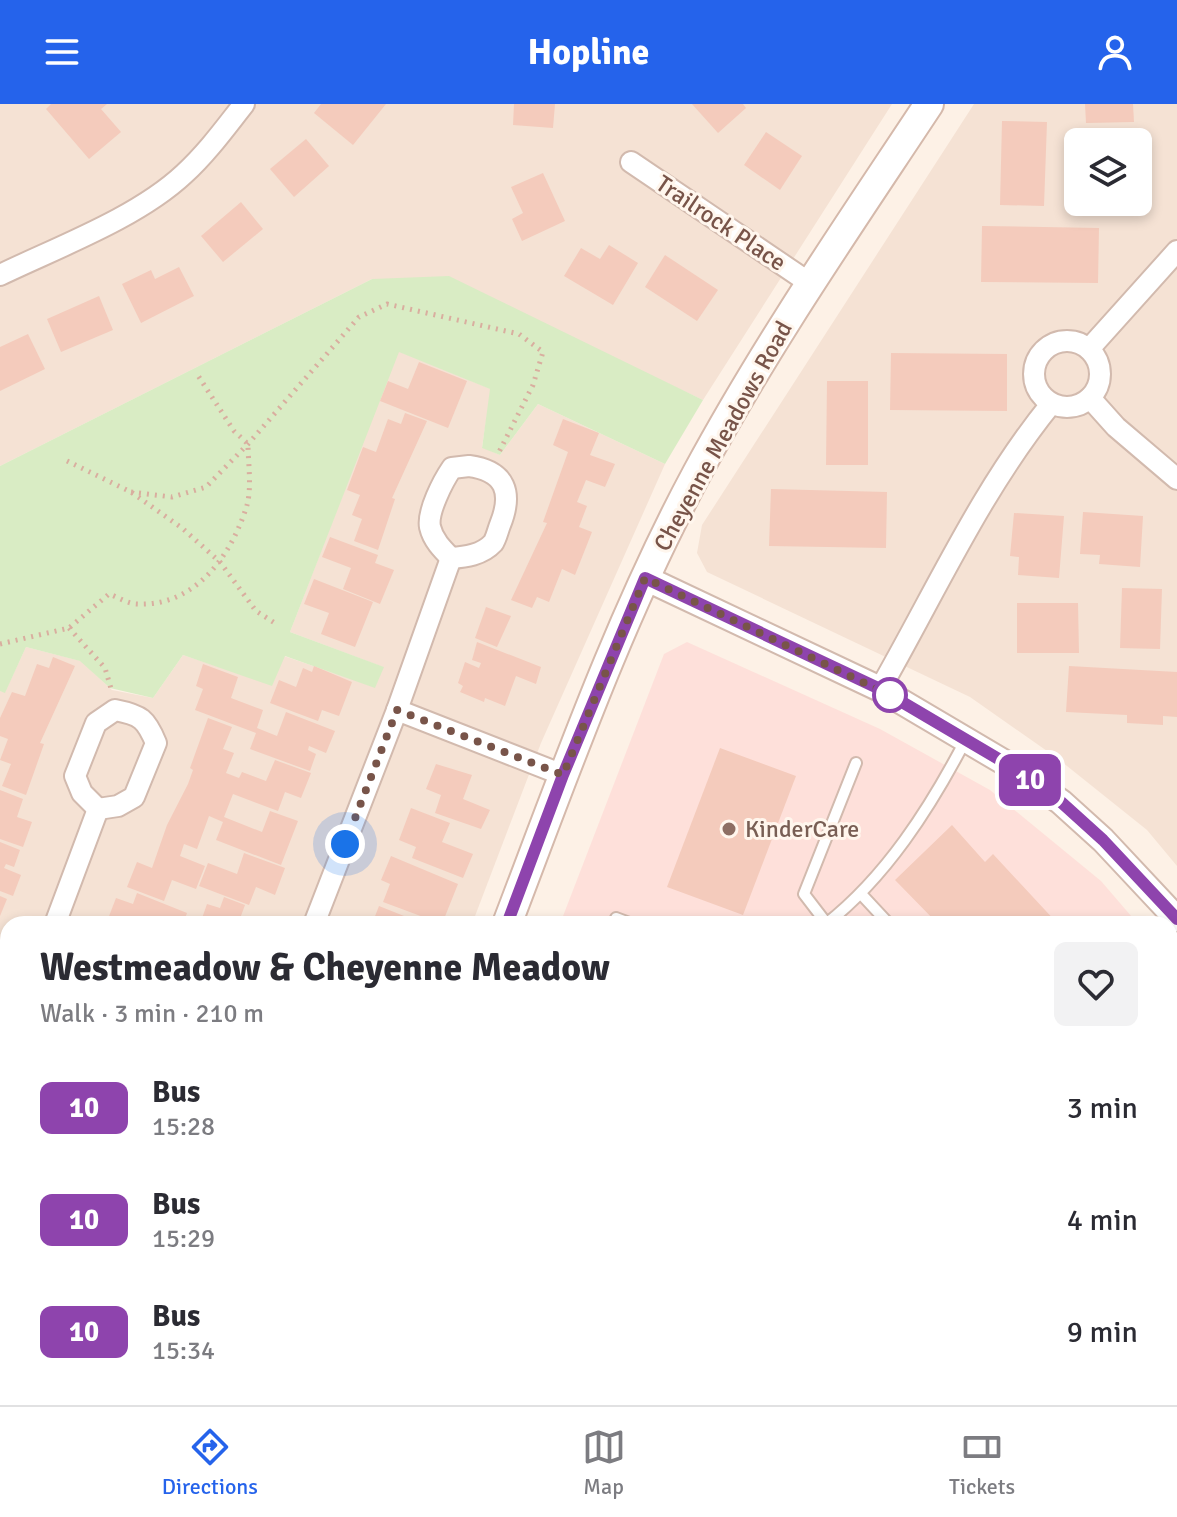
<!DOCTYPE html>
<html lang="en">
<head>
<meta charset="utf-8">
<style>
	body { margin:0; font-family:Signika,sans-serif; background:#f2f2f3; color:#2b2b33; height:100vh; display:flex; flex-direction:column; font-size:30px; white-space:nowrap }
	* { box-sizing:border-box; margin:0 }
	p { font-size:26px; color:#7c7c81 }
	.icon { flex:none; width:44px; height:44px; fill:none; stroke:currentColor; stroke-width:2; stroke-linecap:round; stroke-linejoin:round }
	.map { position:relative; flex:1; overflow:hidden }
	.panel { position:absolute; left:0px; top:812px; width:1178px; height:490px; display:flex; flex-direction:column; background:#fff; border-radius:24px 24px 0 0; box-shadow:0 4px 12px #0003 }
	.panel>* { flex:none }
	.badge { padding:0 16px; border-radius:12px; font-size:28px; line-height:52px }
	.fabs { position:absolute; left:1064px; top:24px; display:grid; gap:16px }
	.fabs a { display:grid; place-items:center; width:88px; height:88px; border-radius:12px; background:#fff; box-shadow:0 4px 12px #0003; font-size:40px }
	.you { position:absolute; width:40px; height:40px; margin:-20px; border:6px solid #fff; border-radius:50%; background:#1a73e8; box-shadow:0 0 0 12px #1a73e833 }
	.map>.badge { position:absolute; translate:-50% -50%; box-shadow:0 0 0 4px #fff }
	.round { display:grid; place-items:center; flex:none; width:84px; height:84px; border-radius:12px; background:#f2f2f3 }
	.head { display:flex; align-items:center; justify-content:space-between; height:136px; padding:0 40px }
	h1 { font-size:38px; font-weight:700; line-height:60px }
	ul { padding:0; list-style:none }
	li { display:flex; align-items:center; gap:24px; height:112px; padding:0 40px }
	li div { flex:1 }
	li b { display:block; font-size:30px }
	li em { font-style:normal }
	li .badge { min-width:88px; font-weight:700; text-align:center }
	header { display:flex; justify-content:space-between; align-items:center; height:104px; padding:0 40px; background:#2563eb; color:#fff; font-size:36px; font-weight:700 }
	.dock { display:flex; justify-content:space-around; align-items:center; height:112px; border-top:2px solid #e1e1e2; background:#fff; font-size:22px; color:#7c7c81 }
	.dock a { display:grid; justify-items:center; gap:4px }
	.dock .selected { color:#2563eb }
	.map>svg:first-child { display:block }
	.residential { fill:#f5e2d4; fill-rule:evenodd }
	.commercial { fill:#fee0da }
	.green { fill:#d9ecc4 }
	.building { fill:#f4cbbc }
	.lines { fill:none; stroke-linecap:round; stroke-linejoin:round }
	.service-casing { stroke:#d2baae; stroke-width:14 }
	.minor-casing { stroke:#d2baae; stroke-width:24 }
	.tertiary-casing { stroke:#d2baae; stroke-width:28 }
	.secondary-casing { stroke:#d5b9ab; stroke-width:32 }
	.path { stroke:#d9ae9f; stroke-width:5; stroke-dasharray:2 6; stroke-linecap:butt }
	.service { stroke:#fff; stroke-width:10 }
	.minor { stroke:#fff; stroke-width:20 }
	.tertiary { stroke:#fff; stroke-width:24 }
	.secondary { stroke:#fff; stroke-width:28 }
	.line-casing { stroke:#fff; stroke-width:18 }
	.line { stroke:#8e44ad; stroke-width:12 }
	.walk { stroke:#785449; stroke-width:8; stroke-dasharray:0 14.4 }
	.stop-dot { fill:#fff; stroke:#8e44ad; stroke-width:4 }
	.education-dot { fill:#8d6e63; stroke:#fff6ed; stroke-width:3 }
	.labels { text-anchor:middle; stroke-width:6; stroke-linejoin:round; paint-order:stroke }
	.street-label { font-size:24px; fill:#785449; stroke:#fff6ed }
	.education-label { font-size:24px; fill:#785e54; stroke:#fff6ed; text-anchor:start }
</style>
</head>
<body>
<header><svg class="icon" aria-label="menu" viewBox="0 0 24 24"><path d="M4 6h16M4 12h16M4 18h16"/></svg>Hopline<svg class="icon" aria-label="person" viewBox="0 0 24 24"><circle cx="12" cy="8" r="4"/><path d="M4 21q1-7 8-7t8 7"/></svg></header>
<div class="map">
<svg width="1177" height="1301" viewBox="0 0 1177 1301">
	<rect width="100%" height="100%" fill="#fdf1e6"/>
	<g class="residential">
		<polygon points="0,0 892,0 703,296 660,276 372,175 0,362"/>
		<path d="M974,0H1177V762L1147,726L1057,654L970,593L707,468L697,449L702,421ZM1078,38H1138V98H1078Z"/>
		<polygon points="398,247 491,285 482,343 500,351 538,300 665,360 541,639 472,820 8,820 8,1294 6,1301 0,1301 0,587 5,588 26,543 81,557 112,586 153,594 183,551 272,581 284,552 375,583 383,563 290,528"/>
	</g>
	<g class="commercial">
		<polygon points="687,538 880,625 990,686 1101,777 1138,820 560,820 664,550"/>
		<polygon points="1170,858 1177,867 1177,1301 374,1301 376,1294 1170,1294"/>
	</g>
	<polygon class="green" points="449,172 703,296 665,360 538,300 500,351 482,344 490,285 399,248 290,528 384,563 375,584 285,552 272,582 183,551 153,594 110,584 80,557 26,543 5,589 0,587 0,362 372,175"/>
	<g class="building">
		<polygon points="51,0 107,0 101,5 121,28 89,55 46,5"/>
		<polygon points="321,0 386,0 353,41 314,9"/>
		<polygon points="514,0 555,0 553,24 513,21"/>
		<polygon points="692,0 743,0 746,4 718,29"/>
		<polygon points="1085,0 1133,0 1134,18 1086,19"/>
		<polygon points="1002,17 1047,18 1044,102 1000,101"/>
		<polygon points="766,28 802,52 780,86 744,61"/>
		<polygon points="306,35 329,62 294,93 270,65"/>
		<rect x="1069" y="38" width="9" height="45"/>
		<rect x="1138" y="40" width="11" height="43"/>
		<polygon points="543,69 565,117 522,137 512,115 523,109 511,83"/>
		<polygon points="241,98 263,125 223,158 201,132"/>
		<polygon points="982,122 1099,124 1098,179 981,178"/>
		<polygon points="609,141 638,159 613,201 564,172 581,144 600,155"/>
		<polygon points="665,151 718,186 697,217 645,183"/>
		<polygon points="179,163 194,192 141,219 122,180 151,166 155,175"/>
		<polygon points="99,192 113,226 61,248 47,215"/>
		<polygon points="28,230 45,265 0,287 0,243"/>
		<polygon points="891,249 1007,250 1007,307 890,306"/>
		<polygon points="419,258 467,277 448,324 380,297 388,277 408,285"/>
		<polygon points="827,277 868,277 868,361 826,361"/>
		<polygon points="405,309 427,317 392,394 395,395 378,446 354,437 362,415 352,411 360,391 347,386 363,343 376,348 388,315 401,320"/>
		<polygon points="563,315 599,329 590,351 615,360 605,383 586,376 577,398 587,402 579,423 592,428 575,471 562,465 549,498 537,493 532,504 511,496 547,419 543,418 568,348 553,341"/>
		<polygon points="771,385 887,388 886,444 769,442"/>
		<polygon points="1083,408 1143,412 1140,463 1099,460 1100,451 1080,450"/>
		<polygon points="1014,409 1064,412 1059,474 1018,471 1019,453 1010,452"/>
		<polygon points="330,433 378,451 375,459 394,466 380,500 343,485 351,464 322,453"/>
		<polygon points="314,475 373,498 355,543 321,530 329,509 304,500"/>
		<polygon points="1122,484 1162,485 1160,545 1120,544"/>
		<polygon points="1017,499 1078,499 1079,549 1017,549"/>
		<polygon points="486,503 511,512 497,543 475,534"/>
		<polygon points="477,538 541,563 536,580 516,572 505,602 485,594 484,598 460,588 463,582 458,579 465,558 479,564 481,559 472,556"/>
		<polygon points="53,553 75,562 40,639 44,640 26,691 2,682 11,660 0,656 8,635 0,632 0,614 12,588 25,592 37,560 49,564"/>
		<polygon points="203,560 238,573 231,594 263,606 257,624 277,632 286,608 335,627 326,649 309,642 308,646 316,650 310,667 250,645 256,629 195,606 203,585 196,582"/>
		<polygon points="314,562 352,578 339,612 322,606 318,617 270,599 279,576 296,583 303,564 312,568"/>
		<polygon points="1069,562 1177,568 1177,613 1163,612 1163,621 1127,619 1127,611 1066,608"/>
		<polygon points="208,614 232,623 223,645 234,649 226,669 239,674 242,668 266,677 275,656 311,669 301,694 285,688 278,707 233,690 224,713 262,728 270,707 298,717 281,761 216,736 223,718 209,712 197,745 184,740 180,752 205,762 196,785 172,776 164,797 127,783 137,758 152,764 167,721 188,680 193,666 190,664"/>
		<polygon points="720,644 796,672 743,811 667,783"/>
		<polygon points="436,660 472,671 463,695 490,706 481,725 435,709 441,691 426,685"/>
		<polygon points="0,686 23,695 17,713 32,718 23,743 0,735"/>
		<polygon points="411,704 450,719 442,738 473,750 463,774 412,754 416,743 399,736"/>
		<polygon points="952,721 985,758 993,750 1058,820 938,820 895,776"/>
		<polygon points="0,738 20,746 14,763 6,760 4,764 21,771 13,792 0,787"/>
		<polygon points="244,749 285,764 275,791 256,783 249,801 199,782 208,759 237,770"/>
		<polygon points="391,752 458,780 442,820 383,798 390,780 381,776"/>
		<polygon points="137,789 187,809 183,820 106,820 116,794 133,800"/>
		<polygon points="0,792 7,795 0,812"/>
		<polygon points="224,793 245,801 238,820 200,820 207,800 220,804"/>
		<polygon points="379,802 424,820 372,820"/>
		<polygon points="1170,1046 1177,1054 1177,1301 850,1301 857,1294 1170,1294"/>
		<polygon points="0,1109 8,1112 8,1162 0,1159"/>
		<polygon points="0,1161 8,1165 8,1214 0,1211"/>
		<polygon points="0,1214 8,1217 8,1228 3,1241 8,1243 8,1267 0,1264"/>
		<polygon points="0,1267 8,1270 8,1287 2,1301 0,1301"/>
		<polygon points="52,1294 179,1294 176,1301 50,1301"/>
		<polygon points="518,1294 643,1294 650,1301 525,1301"/>
	</g>
	<g class="lines">
		<g class="service-casing">
			<g id="service">
				<polyline points="862,791 889,820"/>
				<polyline points="614,820 616,814 632,820"/>
				<path d="M826,820C886,773 930,704 965,637"/>
				<polyline points="827,820 804,790 856,659"/>
				<polyline points="1170,1000 1177,1000"/>
				<polyline points="443,1294 445,1301"/>
				<polyline points="677,1294 683,1301"/>
				<polyline points="214,1301 216,1296 232,1301"/>
				<polyline points="784,1301 794,1294"/>
			</g>
		</g>
		<g class="minor-casing">
			<g id="minor">
				<polyline points="631,58 811,180"/>
				<path d="M0,171C58,143 137,114 184,70C207,49 225,24 244,0"/>
				<circle cx="1067" cy="270" r="33"/>
				<polyline points="1089,245 1177,147"/>
				<polyline points="1090,294 1116,323 1177,375"/>
				<path d="M469,362C506,367 513,389 500,421C498,426 496,435 493,439C482,451 465,453 451,454C442,445 433,436 430,423C427,408 443,377 452,364Z"/>
				<path d="M880,585C935,489 981,386 1051,300"/>
				<path d="M115,606C141,611 146,615 156,639L134,693L118,702L98,705L82,689L75,672L96,619Z"/>
				<polyline points="397,606 563,671"/>
				<polyline points="55,820 98,705"/>
				<polyline points="314,820 397,606 451,454"/>
				<polyline points="0,965 8,944"/>
				<polyline points="0,1048 8,1051"/>
			</g>
		</g>
		<g class="tertiary-casing">
			<polyline id="tertiary" points="645,474 880,585 1007,660 1061,698 1103,736 1177,815"/>
		</g>
		<g class="secondary-casing">
			<g id="secondary">
				<path d="M507,820C565,668 620,512 697,369C766,241 849,121 929,0"/>
				<polyline points="324,1301 327,1294"/>
			</g>
		</g>
		<g class="path">
			<polyline points="67,357 131,388 182,424 220,458 256,507 278,521"/>
			<polyline points="131,388 172,393 206,383 248,340 359,213 387,200 519,230 543,248 533,281 499,348"/>
			<polyline points="69,524 105,564 112,588"/>
			<path d="M0,540L69,524L109,490C118,493 128,500 137,500C195,503 232,451 247,401C252,383 248,358 248,340L234,327L197,270"/>
		</g>
		<use href="#service" class="service"/>
		<use href="#minor" class="minor"/>
		<use href="#tertiary" class="tertiary"/>
		<use href="#secondary" class="secondary"/>
	</g>
	<g class="lines">
		<g class="line-casing">
			<polyline id="line" points="507,820 563,671 645,474 880,585 1007,660 1061,698 1103,736 1177,815"/>
		</g>
		<use href="#line" class="line"/>
		<polyline class="walk" points="345,740 397,606 563,671 645,474 890,591"/>
	</g>
	<circle class="stop-dot" cx="890" cy="591" r="16"/>
	<circle class="education-dot" cx="729" cy="725" r="8"/>
	<g class="labels">
		<g class="street-label">
			<text transform="translate(721 119) rotate(34)" y="8">Trailrock Place</text>
			<text transform="translate(723 332) rotate(-61)" y="8">Cheyenne Meadows Road</text>
		</g>
		<g class="education-label">
			<text x="745" y="733">KinderCare</text>
		</g>
	</g>
</svg>
<div class="fabs">
<a><svg class="icon" aria-label="layers" viewBox="0 0 24 24"><path d="M12 4l9 5-9 5-9-5zM3 14l9 5 9-5"/></svg></a>
</div>
<div class="you" style="left:345px;top:740px"></div>
<b class="badge" style="left:1030px;top:676px;background:#8e44ad;color:#fff">10</b>
<section class="panel">
<div class="head"><div><h1>Westmeadow &amp; Cheyenne Meadow</h1><p>Walk · 3 min · 210 m</p></div><a class="round"><svg class="icon" aria-label="heart" viewBox="0 0 24 24"><path d="M12 20l-8-8c-3-5 5-10 8-4 3-6 11-1 8 4z"/></svg></a></div>
<ul>
<li><span class="badge" style="background:#8e44ad;color:#fff">10</span><div><b>Bus</b><p>15:28</p></div><em>3 min</em></li>
<li><span class="badge" style="background:#8e44ad;color:#fff">10</span><div><b>Bus</b><p>15:29</p></div><em>4 min</em></li>
<li><span class="badge" style="background:#8e44ad;color:#fff">10</span><div><b>Bus</b><p>15:34</p></div><em>9 min</em></li>
</ul>
</section>
</div>
<nav class="dock">
<a class="selected"><svg class="icon" aria-label="directions" viewBox="0 0 24 24"><path d="M12 3l9 9-9 9-9-9zM9 14v-3h6M13 9l2 2-2 2"/></svg>Directions</a>
<a><svg class="icon" aria-label="map" viewBox="0 0 24 24"><path d="M3 6l6-2 6 2 6-2v14l-6 2-6-2-6 2zM9 4v14M15 6v14"/></svg>Map</a>
<a><svg class="icon" aria-label="tickets" viewBox="0 0 24 24"><path d="M3 7h18v10H3zM15 7v10"/></svg>Tickets</a>
</nav>
</body>
</html>
